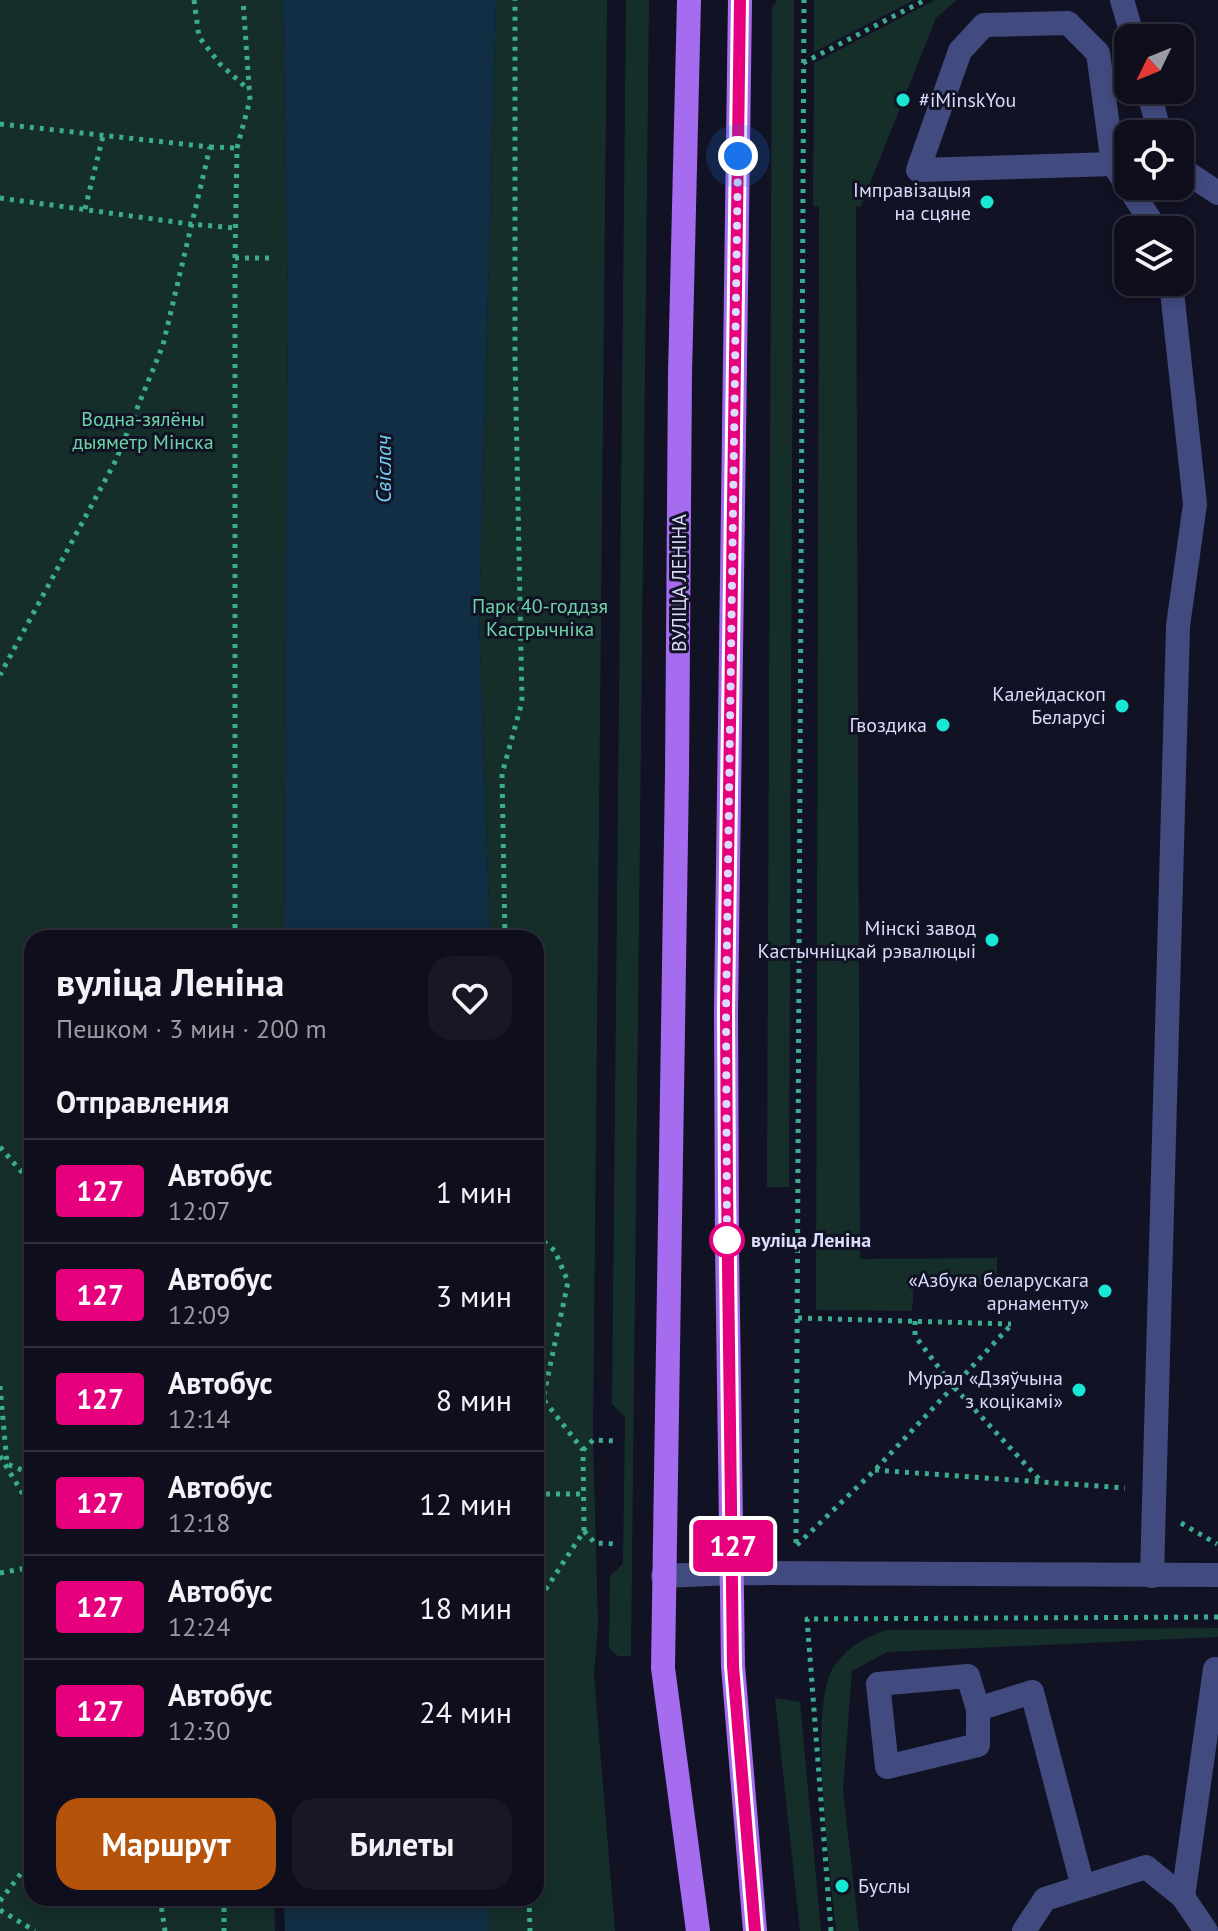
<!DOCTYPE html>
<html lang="ru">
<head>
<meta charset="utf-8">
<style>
	body { margin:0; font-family:"PT Sans",sans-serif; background:#171725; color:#f1f3f6; height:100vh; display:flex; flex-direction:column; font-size:30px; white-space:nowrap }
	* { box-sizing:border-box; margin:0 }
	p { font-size:26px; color:#9b9ca3 }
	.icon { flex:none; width:44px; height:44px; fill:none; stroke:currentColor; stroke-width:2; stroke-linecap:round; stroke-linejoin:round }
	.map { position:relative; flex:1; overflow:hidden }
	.details { position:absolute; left:24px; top:930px; width:520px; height:976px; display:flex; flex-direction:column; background:#0e0e1c; border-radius:24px; box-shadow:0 4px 12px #0003,0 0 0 2px #2e2e3b }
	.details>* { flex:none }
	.badge { padding:0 16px; border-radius:6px; font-size:28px; line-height:52px }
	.needle { width:52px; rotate:227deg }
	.controls { position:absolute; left:1114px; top:24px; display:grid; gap:16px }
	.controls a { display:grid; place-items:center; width:80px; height:80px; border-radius:16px; background:#0e0e1c; box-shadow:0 4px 12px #0003,0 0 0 2px #2e2e3b; font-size:40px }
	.you { position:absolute; width:40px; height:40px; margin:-20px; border:6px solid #fff; border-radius:50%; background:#1a73e8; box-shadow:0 0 0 12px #1a73e833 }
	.map>.badge { position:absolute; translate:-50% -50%; box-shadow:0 0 0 4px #fff }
	h2 { padding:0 32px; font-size:30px; line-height:72px }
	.round { display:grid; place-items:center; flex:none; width:84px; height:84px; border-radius:24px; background:#171725 }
	.summary { display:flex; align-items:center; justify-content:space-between; height:136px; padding:0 32px }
	h1 { font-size:38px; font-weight:700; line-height:60px }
	.button { display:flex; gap:16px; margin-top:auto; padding:16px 32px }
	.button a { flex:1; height:92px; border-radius:24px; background:#b45309; color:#fff; font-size:32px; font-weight:700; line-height:92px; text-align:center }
	.button a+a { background:#171725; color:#f1f3f6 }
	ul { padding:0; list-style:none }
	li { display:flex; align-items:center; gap:24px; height:104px; padding:0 32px; border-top:2px solid #2e2e3b }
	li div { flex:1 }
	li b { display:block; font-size:30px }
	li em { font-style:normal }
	li .badge { min-width:88px; font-weight:700; text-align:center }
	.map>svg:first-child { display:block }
	.green { fill:#152e29 }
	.water { fill:#122e44 }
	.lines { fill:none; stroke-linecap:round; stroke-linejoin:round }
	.path { stroke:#3cac90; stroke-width:5; stroke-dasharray:4 6; stroke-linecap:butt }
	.minor { stroke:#424b7f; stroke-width:24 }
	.major { stroke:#a56cf0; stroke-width:24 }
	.line-casing { stroke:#fff; stroke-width:18 }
	.line { stroke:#e6007e; stroke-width:12 }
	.walk { stroke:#dadcfb; stroke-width:8; stroke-dasharray:0 14.4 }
	.poi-dot { fill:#19e7d5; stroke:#121225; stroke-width:3 }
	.stop-dot { fill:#fff; stroke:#e6007e; stroke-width:4 }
	.labels { text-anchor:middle; stroke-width:6; stroke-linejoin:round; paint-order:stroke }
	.poi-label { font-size:20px; fill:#dadcfb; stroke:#121225; text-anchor:end }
	.park-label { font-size:20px; fill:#6cd4a7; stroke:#121225 }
	.street-label { font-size:20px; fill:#dadcfb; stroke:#121225 }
	.stop-label { font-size:20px; font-weight:bold; fill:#dadcfb; stroke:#121225; text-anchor:start }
	.water-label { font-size:22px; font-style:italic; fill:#72cef0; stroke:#121225 }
</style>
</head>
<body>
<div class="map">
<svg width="1218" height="1931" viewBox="0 0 1218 1931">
	<rect width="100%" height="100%" fill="#121225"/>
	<g class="green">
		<polygon points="0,0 283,0 288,298 284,938 32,938 32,1898 274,1898 275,1931 0,1931"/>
		<polygon points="496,0 607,0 593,1438 598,1625 594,1675 615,1931 489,1931 488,1898 536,1898 536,938 490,938 479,619"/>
		<polygon points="626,0 649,0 631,1656 618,1656 609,1648 610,1576 623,1564 625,1417 612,1404"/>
		<polygon points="777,0 794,0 789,1187 767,1187 772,8"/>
		<polygon points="814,0 914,0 814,52"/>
		<polygon points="935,0 957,0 936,18 861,206 856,206 860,1259 997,1258 997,1284 914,1286 912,1311 816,1310 819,206 813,206 814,63"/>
		<path d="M1218,1628V1637L887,1652L852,1671L843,1790L859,1931H836C831,1876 808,1714 832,1670C844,1649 863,1639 885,1630Z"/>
		<polygon points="775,1698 800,1702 821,1931 800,1931"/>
	</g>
	<g class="water">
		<polygon points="283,0 496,0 479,619 490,938 284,938 288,298"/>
		<polygon points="284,1898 488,1898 489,1931 285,1931"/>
	</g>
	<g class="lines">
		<g class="path">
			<polyline points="194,0 199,37 220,64 249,90"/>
			<polyline points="803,63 925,0"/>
			<polyline points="0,124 210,147 163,345 116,460 0,675"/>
			<polyline points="210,147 237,148"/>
			<polyline points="0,198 190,224 235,228"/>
			<polyline points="85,209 103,136"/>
			<polyline points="235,258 274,258"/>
			<polyline points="235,938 235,258 237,148 250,100 243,0"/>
			<polyline points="505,938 502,774 522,702 515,358 515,0"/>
			<polyline points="0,1147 32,1184"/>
			<polyline points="536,1235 555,1251 568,1282 543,1399 583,1450 584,1524 584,1531 536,1604"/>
			<polyline points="755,1242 798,1240"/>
			<polyline points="536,1280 541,1294 536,1322"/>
			<polyline points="798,1318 1011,1324"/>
			<polyline points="915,1321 915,1336 952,1385 1040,1480"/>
			<polyline points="0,1386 7,1464 32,1474"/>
			<polyline points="583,1450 593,1440 617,1441"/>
			<polyline points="0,1456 32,1509"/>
			<polyline points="875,1470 1125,1488"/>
			<polyline points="536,1494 583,1494"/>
			<polyline points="1181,1523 1217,1544"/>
			<polyline points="584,1531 595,1543 617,1544"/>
			<polyline points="796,1543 804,0"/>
			<polyline points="797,1545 875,1470 1012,1324"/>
			<polyline points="0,1573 32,1567"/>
			<polyline points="160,1898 165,1931"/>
			<polyline points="224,1898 224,1931"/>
			<polyline points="529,1898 530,1931"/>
			<polyline points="0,1901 32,1859"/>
			<polyline points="0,1910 35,1931"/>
			<polyline points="831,1931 807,1619 1218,1617"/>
		</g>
		<g class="minor">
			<polyline points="1122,0 1133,38"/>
			<polyline points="1148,90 1160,134"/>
			<polyline points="1113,164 918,170 960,51 984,25 1068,23 1098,53 1113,164 1157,230"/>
			<polyline points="1180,168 1218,193"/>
			<polyline points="663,1576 733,1573 1218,1575"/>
			<polyline points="1152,1576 1178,626 1195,504 1171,282"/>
			<polyline points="978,1709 978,1745 887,1767 878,1684 968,1676 978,1709 1032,1692 1083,1887"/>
			<polyline points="1183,1897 1215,1669"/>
			<polyline points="1024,1931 1045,1899 1146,1867 1183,1897 1206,1931"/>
		</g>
		<g class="major">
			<polyline points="689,0 680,374 677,774 663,1668 698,1931"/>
			<polyline points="740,0 726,1011 727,1244 733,1666 755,1931"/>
		</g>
	</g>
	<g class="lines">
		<g class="line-casing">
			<polyline id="line" points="740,0 726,1011 727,1186 733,1666 755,1931"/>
		</g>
		<use href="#line" class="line"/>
		<polyline class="walk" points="727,1240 727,1244 726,1011 738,156"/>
	</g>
	<g class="poi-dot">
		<circle cx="903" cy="100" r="8"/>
		<circle cx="987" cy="202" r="8"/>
		<circle cx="1122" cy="706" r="8"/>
		<circle cx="943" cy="725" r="8"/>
		<circle cx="992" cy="940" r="8"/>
		<circle cx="1105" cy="1291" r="8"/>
		<circle cx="1079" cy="1390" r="8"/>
		<circle cx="842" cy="1886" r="8"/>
	</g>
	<circle class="stop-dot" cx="727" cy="1240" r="16"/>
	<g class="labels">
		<g class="poi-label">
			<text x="919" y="107" text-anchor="start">#iMinskYou</text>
			<text x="971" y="197">Імправізацыя<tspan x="971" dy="23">на сцяне</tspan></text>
			<text x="1106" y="701">Калейдаскоп<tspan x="1106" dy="23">Беларусі</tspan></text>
			<text x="927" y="732">Гвоздика</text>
			<text x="976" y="935">Мінскі завод<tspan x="976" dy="23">Кастычніцкай рэвалюцыі</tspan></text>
			<text x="1089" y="1287">«Азбука беларускага<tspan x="1089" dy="23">арнаменту»</tspan></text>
			<text x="1063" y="1385">Мурал «Дзяўчына<tspan x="1063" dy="23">з коцікамі»</tspan></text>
			<text x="858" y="1893" text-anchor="start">Буслы</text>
		</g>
		<g class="park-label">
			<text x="143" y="426">Водна-зялёны<tspan x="143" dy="23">дыяметр Мінска</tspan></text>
			<text x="540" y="613">Парк 40-годдзя<tspan x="540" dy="23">Кастрычніка</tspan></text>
		</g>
		<g class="street-label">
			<text transform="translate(679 583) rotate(-90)" y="7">ВУЛІЦА ЛЕНІНА</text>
		</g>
		<g class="stop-label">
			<text x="751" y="1247">вуліца Леніна</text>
		</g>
		<g class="water-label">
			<text transform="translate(383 469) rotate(-90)" y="8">Свіслач</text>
		</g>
	</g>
</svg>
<div class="controls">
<a><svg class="needle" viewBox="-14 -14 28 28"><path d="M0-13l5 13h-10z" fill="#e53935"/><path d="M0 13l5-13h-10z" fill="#9b9ca3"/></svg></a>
<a><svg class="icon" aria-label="locate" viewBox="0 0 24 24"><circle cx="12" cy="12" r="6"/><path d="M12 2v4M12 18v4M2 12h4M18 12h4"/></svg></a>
<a><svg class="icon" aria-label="layers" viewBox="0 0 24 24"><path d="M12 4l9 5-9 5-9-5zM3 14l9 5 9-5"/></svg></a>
</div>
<div class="you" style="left:738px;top:156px"></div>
<b class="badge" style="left:733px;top:1546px;background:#e6007e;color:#fff">127</b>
<section class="details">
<div class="summary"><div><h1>вуліца Леніна</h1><p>Пешком · 3 мин · 200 m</p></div><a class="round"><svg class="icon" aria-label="heart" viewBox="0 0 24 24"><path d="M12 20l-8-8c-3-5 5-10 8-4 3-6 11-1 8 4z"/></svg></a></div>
<h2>Отправления</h2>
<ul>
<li><span class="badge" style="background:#e6007e;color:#fff">127</span><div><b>Автобус</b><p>12:07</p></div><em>1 мин</em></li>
<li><span class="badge" style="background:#e6007e;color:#fff">127</span><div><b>Автобус</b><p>12:09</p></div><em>3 мин</em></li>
<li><span class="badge" style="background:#e6007e;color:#fff">127</span><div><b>Автобус</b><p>12:14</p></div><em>8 мин</em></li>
<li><span class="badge" style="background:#e6007e;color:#fff">127</span><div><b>Автобус</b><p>12:18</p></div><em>12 мин</em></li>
<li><span class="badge" style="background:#e6007e;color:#fff">127</span><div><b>Автобус</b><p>12:24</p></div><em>18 мин</em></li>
<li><span class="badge" style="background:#e6007e;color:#fff">127</span><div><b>Автобус</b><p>12:30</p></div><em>24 мин</em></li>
</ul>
<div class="button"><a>Маршрут</a><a>Билеты</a></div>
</section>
</div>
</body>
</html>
